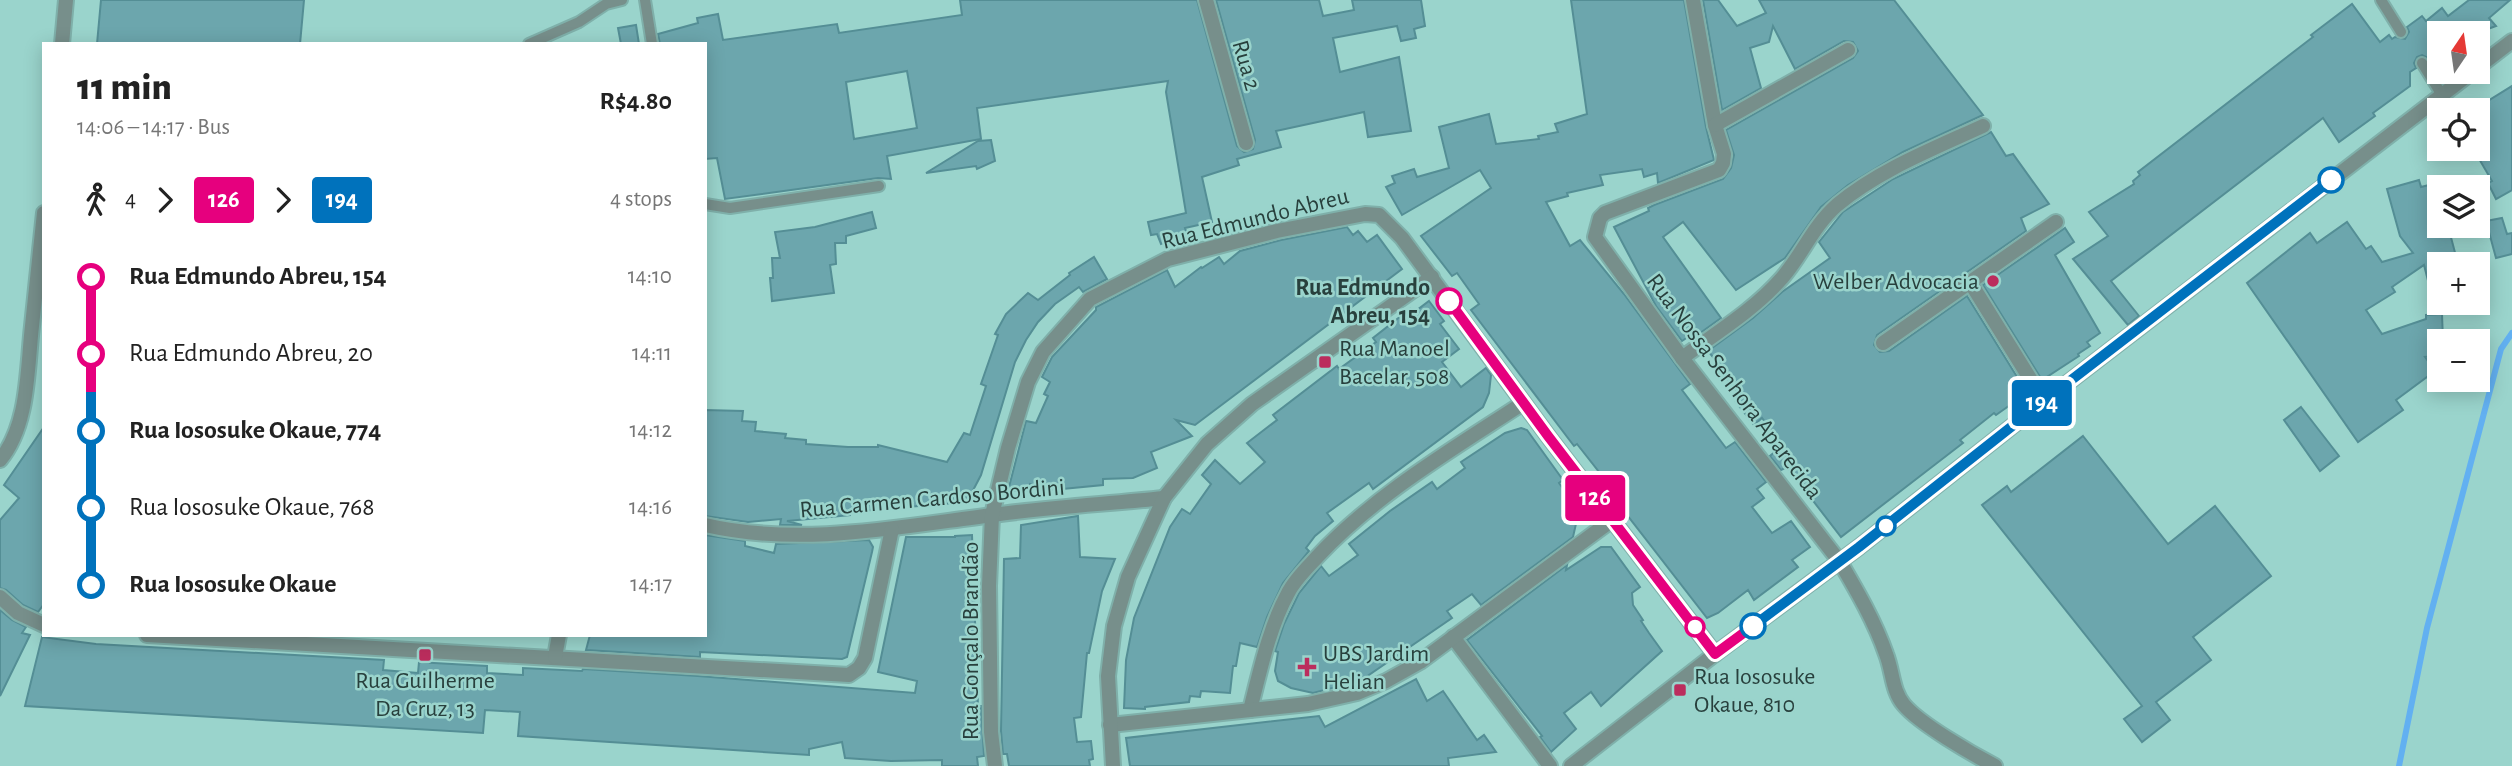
<!DOCTYPE html>
<html lang="en">
<head>
<meta charset="utf-8">
<style>
	body { margin:0; font-family:"Alegreya Sans",sans-serif; background:#f2f2f2; color:#222; height:100vh; display:flex; flex-direction:column; font-size:26px; white-space:nowrap }
	* { box-sizing:border-box; margin:0 }
	p { font-size:23px; color:#767676 }
	.icon { flex:none; width:38px; height:38px; fill:none; stroke:currentColor; stroke-width:2; stroke-linecap:round; stroke-linejoin:round }
	.map { position:relative; flex:1; overflow:hidden }
	.drawer { position:absolute; left:42px; top:42px; width:665px; height:595px; display:flex; flex-direction:column; background:#fff; border-radius:0px; box-shadow:0 4px 18px #0003 }
	.drawer>* { flex:none }
	.badge { padding:0 14px; border-radius:5px; font-size:24px; line-height:46px }
	.needle { width:46px; rotate:13deg }
	.fabs { position:absolute; left:2427px; top:21px; display:grid; gap:14px }
	.fabs a { display:grid; place-items:center; width:63px; height:63px; border-radius:0px; background:#fff; box-shadow:0 4px 18px #0003; font-size:35px }
	.map>.badge { position:absolute; translate:-50% -50%; box-shadow:0 0 0 4px #fff }
	.legs { display:flex; align-items:center; gap:10px; height:77px; padding:0 35px; font-size:23px }
	.legs p { margin-inline-start:auto }
	.overview { display:flex; align-items:center; justify-content:space-between; height:119px; padding:0 35px }
	h1 { font-size:38px; font-weight:800; line-height:52px }
	ul { padding:0 35px; list-style:none }
	li { display:flex; align-items:center; gap:24px; height:77px; font-size:26px }
	li i { display:grid; place-items:center; width:10px; height:100%; margin:0 9px; background:currentColor }
	li i::after { content:''; width:18px; height:18px; margin:-9px; border:5px solid; border-radius:50%; background:#fff }
	li p { margin-inline-start:auto }
	li:first-child i { background:linear-gradient(#0000 50%,currentColor 0) }
	li:last-child i { background:linear-gradient(currentColor 50%,#0000 0) }
	.map>svg:first-child { display:block }
	.lines { fill:none; stroke-linecap:round; stroke-linejoin:round }
	.stream { stroke:#62b0f1; stroke-width:6 }
	.building { fill:#6ca6ad; stroke:#548e95; stroke-width:2; fill-rule:evenodd }
	.service-casing { stroke:#7fb0aa; stroke-width:14 }
	.minor-casing { stroke:#7fb0aa; stroke-width:18 }
	.service { stroke:#778f8b; stroke-width:10 }
	.minor { stroke:#778f8b; stroke-width:14 }
	.line-1-casing { stroke:#fff; stroke-width:16 }
	.line-2-casing { stroke:#fff; stroke-width:16 }
	.line-1 { stroke:#e6007e; stroke-width:10 }
	.line-2 { stroke:#0072bc; stroke-width:10 }
	.stop-2-dot { fill:#fff; stroke:#0072bc; stroke-width:3.5 }
	.poi-dot { fill:#bb2d5d; stroke:#9ad4cc; stroke-width:2.5 }
	.stop-1-dot { fill:#fff; stroke:#e6007e; stroke-width:3.5 }
	.labels { text-anchor:middle; stroke-width:5; stroke-linejoin:round; paint-order:stroke }
	.street-label { font-size:24px; fill:#28403d; stroke:#9ad4cc }
	.poi-label { font-size:24px; fill:#28403d; stroke:#9ad4cc; text-anchor:start }
	.stop-label { font-size:24px; font-weight:bold; fill:#28403d; stroke:#9ad4cc; text-anchor:end }
</style>
</head>
<body>
<div class="map">
<svg width="2512" height="766" viewBox="0 0 2512 766">
	<rect width="100%" height="100%" fill="#9ad4cc"/>
	<g class="lines">
		<polyline class="stream" points="2399,766 2427,628 2501,349 2512,333"/>
	</g>
	<g class="building">
		<polygon points="101,0 304,0 300,44 97,44"/>
		<path d="M960,0H1197L1237,146L1244,152L1253,149L1255,140L1216,0H1319L1323,16L1354,10L1352,0H1421L1425,26L1414,29L1416,38L1401,41L1397,26L1333,38L1340,72L1399,57L1411,131L1368,137L1364,112L1276,131L1281,147L1237,159L1239,165L1202,177L1212,222L1185,228L1187,234L1161,244L1157,234L1151,235L1148,222L1186,213L1166,92L1168,81L977,108L981,139L887,156L891,179L878,178L725,199L717,158L705,159V43L660,44L658,34L698,23L697,18L718,14L723,40L837,24L839,33L962,15ZM907,71L917,128L854,139L846,82Z"/>
		<polygon points="1571,0 1684,0 1706,127 1714,160 1658,183 1657,173 1644,177 1642,169 1600,175 1603,185 1567,193 1568,196 1546,202 1570,246 1580,240 1624,294 1690,384 1682,390 1726,448 1735,442 1766,482 1757,489 1764,498 1752,507 1772,533 1791,521 1810,547 1792,560 1798,567 1754,600 1748,590 1718,613 1707,618 1596,475 1599,472 1577,444 1574,446 1471,310 1479,304 1457,273 1452,276 1421,236 1491,188 1480,170 1402,215 1386,187 1395,183 1392,176 1414,169 1417,177 1449,168 1439,127 1489,114 1496,144 1539,139 1538,136 1558,132 1555,124 1587,114"/>
		<polygon points="1703,0 1718,0 1737,26 1766,13 1759,0 1894,0 1983,115 1903,152 1848,185 1821,207 1785,258 1736,290 1683,222 1663,237 1721,318 1696,336 1694,333 1682,341 1656,306 1614,227 1649,211 1648,208 1654,205 1723,179 1731,168 1734,155 1726,130 1853,58 1858,51 1853,42 1844,41 1795,69 1773,26 1769,42 1750,48 1761,88 1722,110"/>
		<polygon points="2469,0 2510,0 2489,18 2496,26 2477,33 2440,33 2440,50 2428,58 2422,55 2417,57 2414,63 2416,68 2410,72 2410,86 2373,113 2375,116 2339,142 2323,118 2111,281 2139,316 2128,325 2073,259 2108,236 2089,212 2134,184 2133,181 2140,175 2138,172 2313,37 2311,35 2352,4 2380,42 2389,35 2392,39 2395,37 2405,39 2409,32 2407,27 2422,16 2426,21 2442,8 2448,16"/>
		<polygon points="636,25 639,44 621,44 618,28"/>
		<polygon points="2512,86 2512,190 2496,199 2488,183 2492,181 2478,157 2478,107"/>
		<polygon points="1991,132 2006,156 2013,154 2049,204 2021,218 2026,231 1877,335 1874,345 1880,352 1889,351 1967,296 2027,393 1996,415 1994,413 1960,440 1963,443 1841,537 1787,467 1781,470 1770,456 1783,445 1762,418 1754,425 1736,402 1742,398 1714,364 1717,362 1708,351 1753,318 1782,292 1830,258 1819,242 1843,212 1893,179"/>
		<polygon points="991,140 995,161 977,169 976,166 926,173 978,141"/>
		<polygon points="2419,180 2421,187 2437,183 2440,193 2440,226 2448,226 2458,264 2440,264 2440,304 2434,304 2424,265 2392,287 2395,292 2366,310 2382,334 2426,319 2426,315 2442,314 2443,341 2440,341 2440,356 2425,357 2435,371 2396,400 2403,410 2358,442 2247,283 2310,233 2317,243 2347,222 2366,249 2371,246 2382,262 2413,253 2400,236 2387,189"/>
		<polygon points="872,212 876,228 846,236 846,243 835,243 836,264 830,265 834,293 772,301 770,278 773,278 772,258 780,258 775,232 815,227"/>
		<polygon points="2502,218 2507,234 2512,233 2512,254 2496,258 2486,221"/>
		<polygon points="1347,227 1353,235 1358,231 1367,242 1377,235 1402,269 1195,425 1176,420 1192,436 1151,452 1157,468 1133,478 1103,479 1103,485 1052,490 1030,484 1028,491 1015,491 1009,487 1026,421 1036,423 1048,396 1044,394 1050,382 1042,377 1052,357 1096,310 1096,307 1167,270 1175,287 1201,267 1202,268 1219,257 1224,264 1240,251 1281,240"/>
		<polygon points="2065,228 2074,242 2055,255 2100,333 2087,342 2090,346 2078,354 2079,356 2042,380 1983,285"/>
		<polygon points="1094,257 1107,279 1083,292 1079,287 1055,304 1038,322 1026,340 1015,362 981,475 969,498 955,495 953,503 850,512 850,515 787,521 802,525 780,525 781,519 748,522 705,516 705,410 743,411 742,421 756,422 755,431 786,434 785,438 806,440 806,444 848,447 878,447 878,445 947,462 964,433 970,435 986,386 981,384 998,335 995,334 1006,314 1028,293 1038,300 1070,275 1069,273"/>
		<polygon points="1429,301 1444,321 1440,324 1459,349 1442,362 1461,387 1486,368 1491,375 1489,393 1483,407 1373,489 1369,483 1327,513 1333,521 1315,536 1306,548 1309,551 1283,583 1267,617 1257,647 1240,643 1236,666 1233,666 1230,693 1201,691 1200,697 1190,696 1189,702 1145,707 1145,709 1124,708 1126,660 1134,618 1170,527 1182,509 1190,514 1211,484 1202,475 1215,460 1240,484 1265,462 1247,443 1277,420 1273,415 1337,366 1339,369 1376,342 1373,338 1410,309 1413,313"/>
		<polygon points="2301,407 2339,456 2320,471 2284,420"/>
		<polygon points="44,427 44,604 38,612 23,605 6,590 0,588 0,520 19,498 4,485"/>
		<polygon points="1521,428 1527,430 1563,480 1559,483 1572,501 1569,503 1578,515 1573,537 1481,605 1472,594 1447,611 1452,618 1360,681 1313,693 1291,688 1278,681 1275,671 1278,652 1275,651 1284,624 1299,593 1321,566 1329,576 1358,555 1349,544 1390,511 1432,482 1437,489 1465,468 1461,462 1505,433"/>
		<polygon points="2083,436 2168,544 2215,506 2271,576 2193,637 2211,660 2156,702 2170,720 2142,742 2124,719 2142,706 1982,505 2007,486 2011,492"/>
		<polygon points="1078,516 1080,557 1115,559 1102,591 1089,653 1087,653 1081,717 1074,718 1077,742 1091,741 1093,759 1089,760 1090,766 1009,766 1007,754 1003,754 1001,731 1004,559 1020,558 1021,525"/>
		<polygon points="705,535 745,541 745,546 774,553 776,544 869,540 873,547 872,552 847,657 842,659 700,652 700,657 586,650 590,635 705,635"/>
		<polygon points="972,535 978,706 981,706 984,756 977,757 978,766 942,766 942,760 891,761 845,758 842,742 809,749 809,755 518,736 520,712 485,710 483,733 25,706 42,637 96,644 384,660 383,670 418,673 419,662 434,663 487,666 487,673 523,675 523,668 582,671 583,669 698,676 915,693 917,681 878,672 906,537 955,537 955,536"/>
		<polygon points="1601,547 1611,547 1640,587 1632,593 1633,605 1643,620 1641,621 1649,633 1662,651 1601,706 1591,692 1564,713 1576,729 1551,752 1540,737 1542,736 1467,640 1567,565 1566,570"/>
		<polygon points="0,610 12,620 26,627 22,633 30,635 0,696"/>
		<polygon points="1416,679 1427,701 1443,691 1477,740 1484,735 1496,752 1448,758 1449,766 1130,766 1126,738 1319,716 1325,727"/>
	</g>
	<g class="lines">
		<g class="service-casing">
			<g id="service">
				<polyline points="645,0 652,44"/>
				<polyline points="2381,0 2401,32"/>
				<polyline points="529,44 579,22 606,4 622,0"/>
				<polyline points="2422,63 2442,95"/>
				<polyline points="705,204 730,208 879,186"/>
			</g>
		</g>
		<g class="minor-casing">
			<g id="minor">
				<polyline points="1206,0 1246,143"/>
				<path d="M1693,0L1715,125L1724,154L1723,163L1719,170L1605,213L1600,218L1595,237L1682,358L1840,562C1857,591 1875,622 1886,654C1893,672 1892,691 1904,705C1920,724 1972,754 1995,766"/>
				<polyline points="62,44 66,0"/>
				<polyline points="2478,67 2512,41"/>
				<polyline points="1715,125 1848,50"/>
				<polyline points="1970,282 2044,401"/>
				<polyline points="1883,343 2056,222"/>
				<path d="M1682,358C1716,333 1754,310 1782,278C1802,255 1813,226 1837,205C1879,170 1933,149 1983,126"/>
				<path d="M0,460C29,425 27,369 32,326C36,288 40,251 44,213"/>
				<path d="M705,525C800,547 898,527 993,515C1049,507 1107,504 1164,498"/>
				<polyline points="0,597 18,613 44,625"/>
				<polyline points="147,635 849,675 859,668 865,658 892,529"/>
				<polyline points="1453,637 1550,766"/>
				<polyline points="555,657 559,635"/>
				<path d="M1250,710C1260,671 1269,628 1288,593C1295,579 1308,567 1318,556C1376,494 1453,449 1523,403"/>
				<polyline points="1110,725 1308,704 1357,693 1386,681 1420,662 1612,520"/>
				<polyline points="995,766 991,732 989,586 992,515 1008,448 1028,382 1043,352 1090,299 1168,259 1277,231 1365,214 1379,215 1402,238 1548,436 1715,654"/>
				<polyline points="1113,766 1108,676 1114,626 1128,577 1164,498 1207,444 1252,404 1432,277"/>
				<polyline points="1571,766 1715,654 1859,547 2044,401 2472,72"/>
			</g>
		</g>
		<use href="#service" class="service"/>
		<use href="#minor" class="minor"/>
	</g>
	<g class="lines">
		<g class="line-1-casing">
			<polyline id="line-1" points="1449,301 1548,436 1715,654 1753,626"/>
		</g>
		<g class="line-2-casing">
			<polyline id="line-2" points="1753,626 1859,547 2044,401 2331,180"/>
		</g>
		<use href="#line-1" class="line-1"/>
		<use href="#line-2" class="line-2"/>
	</g>
	<g class="stop-2-dot">
		<circle cx="2331" cy="180" r="12"/>
		<circle cx="1886" cy="526" r="9"/>
		<circle cx="1753" cy="626" r="12"/>
	</g>
	<g class="poi-dot">
		<circle cx="1993" cy="281" r="7"/>
		<rect x="1318" y="355" width="14" height="14" rx="3.5"/>
		<rect x="418" y="648" width="14" height="14" rx="3.5"/>
		<path d="M1303.5 656.5h7v7h7v7h-7v7h-7v-7h-7v-7h7z"/>
		<rect x="1673" y="683" width="14" height="14" rx="3.5"/>
	</g>
	<g class="stop-1-dot">
		<circle cx="1449" cy="301" r="12"/>
		<circle cx="1695" cy="627" r="9"/>
	</g>
	<g class="labels">
		<g class="street-label">
			<text transform="translate(1247 65) rotate(74)" y="8">Rua 2</text>
			<text transform="translate(1255 218) rotate(-14)" y="8">Rua Edmundo Abreu</text>
			<text transform="translate(1735 386) rotate(53)" y="8">Rua Nossa Senhora Aparecida</text>
			<text transform="translate(932 498) rotate(-5)" y="8">Rua Carmen Cardoso Bordini</text>
			<text transform="translate(970 641) rotate(-90)" y="8">Rua Gonçalo Brandão</text>
		</g>
		<g class="poi-label">
			<text x="1979" y="289" text-anchor="end">Welber Advocacia</text>
			<text x="1339" y="356">Rua Manoel<tspan x="1339" dy="28">Bacelar, 508</tspan></text>
			<text x="1323" y="661">UBS Jardim<tspan x="1323" dy="28">Helian</tspan></text>
			<text x="1694" y="684">Rua Iososuke<tspan x="1694" dy="28">Okaue, 810</tspan></text>
			<text x="425" y="688" text-anchor="middle">Rua Guilherme<tspan x="425" dy="28">Da Cruz, 13</tspan></text>
		</g>
		<g class="stop-label">
			<text x="1430" y="295">Rua Edmundo<tspan x="1430" dy="28">Abreu, 154</tspan></text>
		</g>
	</g>
</svg>
<div class="fabs">
<a><svg class="needle" viewBox="-14 -14 28 28"><path d="M0-13l5 13h-10z" fill="#e53935"/><path d="M0 13l5-13h-10z" fill="#767676"/></svg></a>
<a><svg class="icon" aria-label="locate" viewBox="0 0 24 24"><circle cx="12" cy="12" r="6"/><path d="M12 2v4M12 18v4M2 12h4M18 12h4"/></svg></a>
<a><svg class="icon" aria-label="layers" viewBox="0 0 24 24"><path d="M12 4l9 5-9 5-9-5zM3 14l9 5 9-5"/></svg></a>
<a>+</a>
<a>−</a>
</div>
<b class="badge" style="left:1595px;top:498px;background:#e6007e;color:#fff">126</b>
<b class="badge" style="left:2042px;top:403px;background:#0072bc;color:#fff">194</b>
<section class="drawer">
<div class="overview"><div><h1>11 min</h1><p>14:06 – 14:17 · Bus</p></div><b>R$4.80</b></div>
<div class="legs"><svg class="icon" aria-label="walk" viewBox="0 0 24 24"><circle cx="13" cy="4" r="2"/><path d="M13 8l-2 6 4 7M11 14l-3 7M7 12l3-4h3l4 4"/></svg>4<svg class="icon" aria-label="forward" viewBox="0 0 24 24"><path d="M9 5l7 7-7 7"/></svg><b class="badge" style="background:#e6007e;color:#fff">126</b><svg class="icon" aria-label="forward" viewBox="0 0 24 24"><path d="M9 5l7 7-7 7"/></svg><b class="badge" style="background:#0072bc;color:#fff">194</b><p>4 stops</p></div>
<ul>
<li><i style="color:#e6007e"></i><b>Rua Edmundo Abreu, 154</b><p>14:10</p></li>
<li><i style="color:#e6007e"></i><span>Rua Edmundo Abreu, 20</span><p>14:11</p></li>
<li><i style="color:#0072bc"></i><b>Rua Iososuke Okaue, 774</b><p>14:12</p></li>
<li><i style="color:#0072bc"></i><span>Rua Iososuke Okaue, 768</span><p>14:16</p></li>
<li><i style="color:#0072bc"></i><b>Rua Iososuke Okaue</b><p>14:17</p></li>
</ul>
</section>
</div>
</body>
</html>
